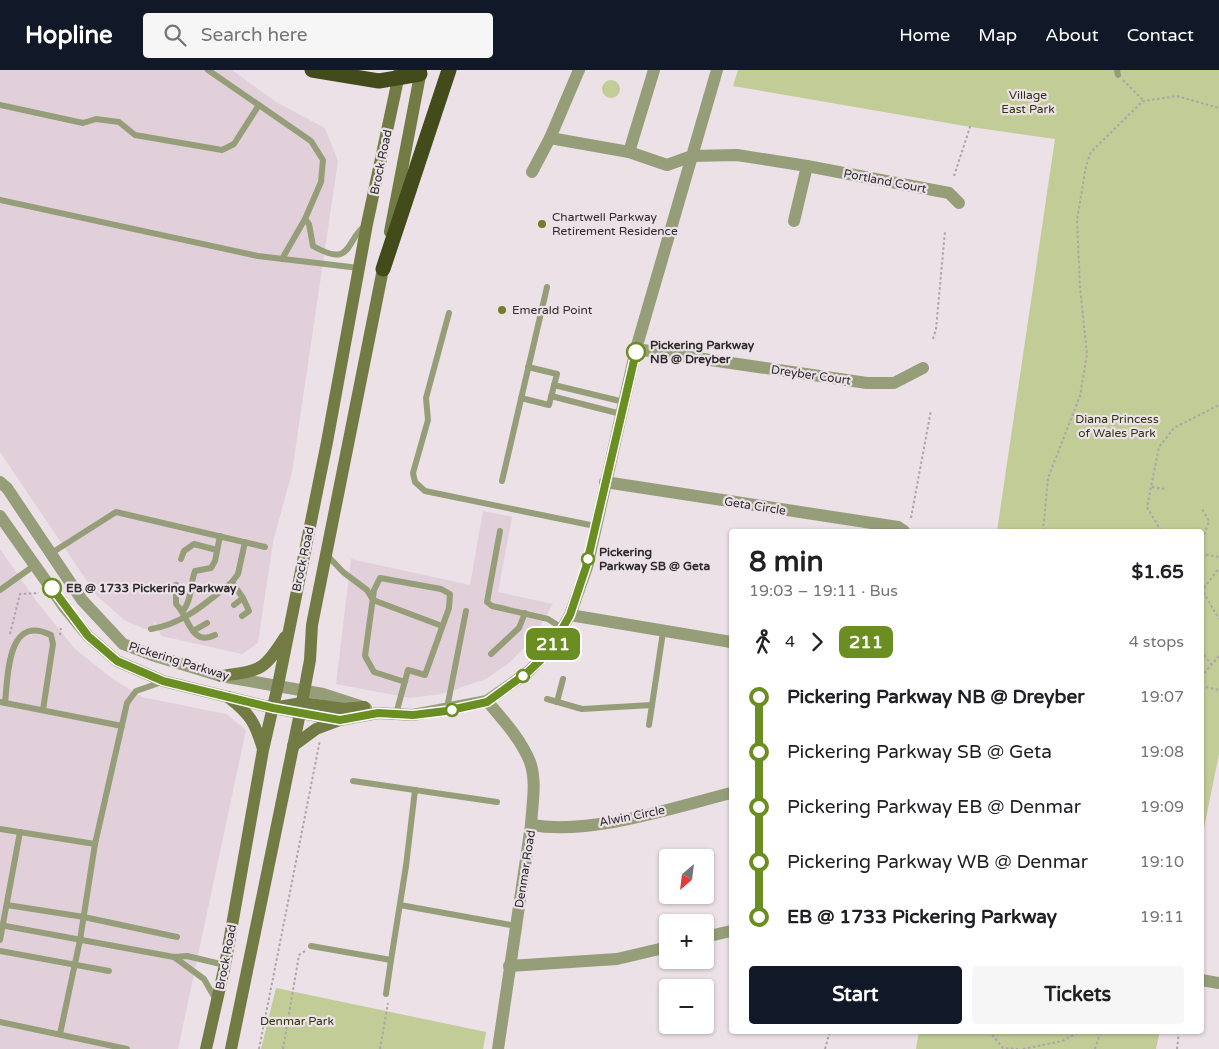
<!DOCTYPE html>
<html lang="en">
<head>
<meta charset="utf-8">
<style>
	body { margin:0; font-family:"Varela Round",sans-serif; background:#f6f6f6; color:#202124; height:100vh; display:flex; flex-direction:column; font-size:19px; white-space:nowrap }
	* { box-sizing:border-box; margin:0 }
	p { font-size:16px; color:#757577 }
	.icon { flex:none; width:28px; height:28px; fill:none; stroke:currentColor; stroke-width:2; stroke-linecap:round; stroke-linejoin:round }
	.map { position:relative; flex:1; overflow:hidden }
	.panel { position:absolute; left:729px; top:459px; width:475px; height:505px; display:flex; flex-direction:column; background:#fff; border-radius:5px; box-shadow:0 1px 4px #0004 }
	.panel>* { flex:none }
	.badge { padding:0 10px; border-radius:8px; font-size:18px; line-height:32px }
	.needle { width:32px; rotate:208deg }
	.buttons { position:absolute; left:659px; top:779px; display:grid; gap:10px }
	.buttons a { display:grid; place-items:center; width:55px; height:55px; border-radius:5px; background:#fff; box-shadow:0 1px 4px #0004; font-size:25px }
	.map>.badge { position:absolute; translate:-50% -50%; box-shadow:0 0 0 2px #fff }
	.legs { display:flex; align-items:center; gap:8px; height:55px; padding:0 20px; font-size:16px }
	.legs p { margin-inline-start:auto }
	.overview { display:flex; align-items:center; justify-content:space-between; height:85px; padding:0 20px }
	h1 { font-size:28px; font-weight:700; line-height:38px }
	.cta { display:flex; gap:10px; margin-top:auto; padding:10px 20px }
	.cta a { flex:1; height:58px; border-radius:5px; background:#111827; color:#fff; font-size:20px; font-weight:700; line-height:58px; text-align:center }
	.cta a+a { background:#f6f6f6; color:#202124 }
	ul { padding:0 20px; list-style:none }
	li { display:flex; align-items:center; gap:18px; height:55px; font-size:19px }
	li i { display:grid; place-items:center; width:8px; height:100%; margin:0 6px; background:currentColor }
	li i::after { content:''; width:12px; height:12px; margin:-6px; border:4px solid; border-radius:50%; background:#fff }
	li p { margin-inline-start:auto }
	li:first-child i { background:linear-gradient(#0000 50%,currentColor 0) }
	li:last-child i { background:linear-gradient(currentColor 50%,#0000 0) }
	header { display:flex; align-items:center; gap:30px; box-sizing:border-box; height:70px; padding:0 25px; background:#111827; color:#fff }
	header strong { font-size:24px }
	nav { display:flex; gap:28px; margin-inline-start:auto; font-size:18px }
	.search { width:350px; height:45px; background:#f6f6f6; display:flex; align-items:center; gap:12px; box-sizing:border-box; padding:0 18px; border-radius:5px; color:#757577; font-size:19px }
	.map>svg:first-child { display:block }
	.built { fill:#e1d0da }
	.green { fill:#c1cc97 }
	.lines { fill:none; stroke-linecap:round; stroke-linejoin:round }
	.path { stroke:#aca4a9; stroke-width:2; stroke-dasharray:2.5 2.5; stroke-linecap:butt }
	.service { stroke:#969e79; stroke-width:6 }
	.minor { stroke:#969e79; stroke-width:12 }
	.tertiary { stroke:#969e79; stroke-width:12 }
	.secondary { stroke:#717b43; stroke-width:12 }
	.motorway { stroke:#434b1a; stroke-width:15 }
	.line-1-casing { stroke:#fff; stroke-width:11 }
	.line-1 { stroke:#6b8e23; stroke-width:8 }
	.poi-dot { fill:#707d29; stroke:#ebe1e7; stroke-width:2 }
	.stop-1-dot { fill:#fff; stroke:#6b8e23; stroke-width:2.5 }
	.labels { text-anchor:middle; stroke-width:4.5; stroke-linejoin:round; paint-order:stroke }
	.park-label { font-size:12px; fill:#30360f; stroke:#ebe1e7 }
	.street-label { font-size:12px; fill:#2e2b2d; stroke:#ebe1e7 }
	.poi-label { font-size:12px; fill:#2e2b2d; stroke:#ebe1e7; text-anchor:start }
	.stop-label { font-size:12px; font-weight:bold; fill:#2e2b2d; stroke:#ebe1e7; text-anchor:start }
</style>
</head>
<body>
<header>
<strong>Hopline</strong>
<div class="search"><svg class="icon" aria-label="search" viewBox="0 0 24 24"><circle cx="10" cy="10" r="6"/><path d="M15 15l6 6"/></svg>Search here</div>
<nav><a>Home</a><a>Map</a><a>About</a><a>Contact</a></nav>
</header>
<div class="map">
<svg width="1219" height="979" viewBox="0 0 1219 979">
	<rect width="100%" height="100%" fill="#ebe1e7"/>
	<g class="built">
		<polygon points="0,0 232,0 276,32 325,58 338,91 292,402 273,472 258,573 242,584 161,566 155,551 152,562 124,550 97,526 0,382"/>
		<polygon points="483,441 512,447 498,522 553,534 531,571 509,593 486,609 441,624 410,628 336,614 351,489 470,515"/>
		<polygon points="0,479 37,532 75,579 113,609 142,627 226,644 246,660 178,979 0,979"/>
	</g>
	<g class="green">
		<polygon points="738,0 1219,0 1219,684 1201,773 1201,461 997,461 1055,69 971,57 733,16"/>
		<circle cx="611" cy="19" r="9"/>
		<polygon points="276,918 486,962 483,979 261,979"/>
		<polygon points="919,961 1160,961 1156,979 916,979"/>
	</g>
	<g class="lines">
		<g class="path">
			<polyline points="1123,10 1143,30"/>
			<polyline points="954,106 971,54"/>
			<polyline points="933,269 936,259 945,161"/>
			<polyline points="1152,417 1165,419"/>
			<polyline points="911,448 931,340"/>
			<polyline points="1043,461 1048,408 1080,326 1087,284 1080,217 1077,150 1086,96 1091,82 1143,31 1177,26 1219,38"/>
			<polyline points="1161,461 1147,437 1159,377 1174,358 1219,335"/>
			<polyline points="1201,474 1209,451 1202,439"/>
			<polyline points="1201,484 1219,487"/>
			<polyline points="1201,518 1219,549"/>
			<polyline points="1201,522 1219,498"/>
			<polyline points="10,564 20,524 39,523"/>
			<polyline points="60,565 61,558"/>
			<polyline points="1201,581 1212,595"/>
			<polyline points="1201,607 1219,586"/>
			<polyline points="1201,616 1219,620"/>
			<polyline points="989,961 1003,978 1018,979"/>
			<polyline points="259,979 320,670"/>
			<polyline points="283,979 299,885 305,881"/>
			<polyline points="380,979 388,933"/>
			<polyline points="825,979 830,961"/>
			<polyline points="1023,979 1062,971 1081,961"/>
			<polyline points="1095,979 1101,961"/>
			<polyline points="1177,979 1179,961"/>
		</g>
		<g class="service">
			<polyline points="208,0 311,71 323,90 321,112 305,149"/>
			<polyline points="1117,0 1118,5"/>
			<polyline points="0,35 83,53 96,49 119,52 135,65 222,80 234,74 259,35"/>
			<polyline points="0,130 258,186 359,198"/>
			<path d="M282,189L305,149L309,154L313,176C354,199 344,170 367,154"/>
			<polyline points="449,243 426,328 428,350 413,403 415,412 425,421 595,456"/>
			<polyline points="554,315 624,332"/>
			<polyline points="551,326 621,344"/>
			<polyline points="521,328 549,335 557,304 528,297"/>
			<polyline points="502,411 547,217"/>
			<polyline points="500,461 487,532 492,536 548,549 562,558"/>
			<polyline points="50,484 116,442 265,477"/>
			<polyline points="326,484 343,502 367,520 373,530 442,556"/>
			<polyline points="181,489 184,481 194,474 217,480"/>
			<polyline points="232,512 243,528 234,535"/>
			<path d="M176,515V534C189,547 191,577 215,565"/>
			<polyline points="0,520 35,495"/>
			<path d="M183,541C192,530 190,514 195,501L211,498L215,491L220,466"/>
			<polyline points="242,546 249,541 243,528"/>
			<path d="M151,559C184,554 207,532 232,512L238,504L245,472"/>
			<polyline points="193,561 207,553"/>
			<polyline points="491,584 519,558 525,543"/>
			<polyline points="547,629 582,639 652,635"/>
			<polyline points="0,632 122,656"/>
			<polyline points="557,632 563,609"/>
			<path d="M5,633C8,606 7,543 51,565L53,574L43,640"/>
			<polyline points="447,638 466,541"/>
			<polyline points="396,644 408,600 425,605 449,538 450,524 441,519 380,508 374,520 365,586 374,602 405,612"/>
			<polyline points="649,655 663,562"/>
			<polyline points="353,711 497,732"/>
			<polyline points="0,759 95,774"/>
			<polyline points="7,835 84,847 177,867"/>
			<polyline points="400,835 516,856"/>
			<polyline points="0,855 174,887 187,886 225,895"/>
			<polyline points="0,870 20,762"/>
			<polyline points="311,876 391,890 406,796 415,720"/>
			<polyline points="0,881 109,901"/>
			<polyline points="174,887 204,909 216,930"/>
			<polyline points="386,924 391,890"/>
			<polyline points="0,952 127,979"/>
			<polyline points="60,964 80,870 95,774 127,633 136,621 162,612"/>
		</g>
		<g class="minor">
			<polyline points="550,68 629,82 667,95 692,86 737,85 807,96 949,123 959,133"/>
			<polyline points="629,82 654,0"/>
			<polyline points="532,102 550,68 579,0"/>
			<polyline points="794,151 807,96"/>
			<polyline points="636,279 867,313 894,313 923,298"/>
			<polyline points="605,412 898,457 904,461"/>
			<polyline points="570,545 731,572"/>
			<path d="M487,631C503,650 521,669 530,692C537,711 532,736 531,755L498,979"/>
			<path d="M531,755C593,765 671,738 731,723"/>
			<polyline points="705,867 731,861"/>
			<polyline points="509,896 617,889 668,877"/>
			<polyline points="1201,910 1219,913"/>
		</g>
		<g class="tertiary">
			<polyline points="0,412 7,418 82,530 123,574 152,585 221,606 323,624 366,638"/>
			<polyline points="0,446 65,538 88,566 117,591 163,611 273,638 340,650 378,643 413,645 487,631 528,602 549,581 570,545 587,497 636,279 717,0"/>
		</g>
		<g class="secondary">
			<polyline points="390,162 421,0"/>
			<path d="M221,606C261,600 263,602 285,567"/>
			<path d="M228,627C250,644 255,652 263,679"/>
			<polyline points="273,638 302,633 344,639 364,637"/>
			<polyline points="293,676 316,659 340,650"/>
			<polyline points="206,979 225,895 263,680 278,615 327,372 367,154 400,0"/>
			<polyline points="231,979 300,643 310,590 312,555 385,189"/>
		</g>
		<g class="motorway">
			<polyline points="312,0 379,11 420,4"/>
			<polyline points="383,199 449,0"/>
		</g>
	</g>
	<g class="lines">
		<g class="line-1-casing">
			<polyline id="line-1" points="52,518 88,566 117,591 163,611 273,638 340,650 378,643 413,645 446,641 487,632 528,602 549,582 570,545 586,497 636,282"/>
		</g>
		<use href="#line-1" class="line-1"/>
	</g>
	<g class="poi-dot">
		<circle cx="542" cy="154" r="5"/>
		<circle cx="502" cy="240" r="5"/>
	</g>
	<g class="stop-1-dot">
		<circle cx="636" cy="282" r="9"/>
		<circle cx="588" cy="489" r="6"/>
		<circle cx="52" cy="518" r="9"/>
		<circle cx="523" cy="606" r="6"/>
		<circle cx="452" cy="640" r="6"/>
	</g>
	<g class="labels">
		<g class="park-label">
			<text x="1028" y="29">Village<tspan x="1028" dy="14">East Park</tspan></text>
			<text x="1117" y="353">Diana Princess<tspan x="1117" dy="14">of Wales Park</tspan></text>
			<text x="297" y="955">Denmar Park</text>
		</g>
		<g class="street-label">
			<text transform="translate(381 92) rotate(-78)" y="4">Brock Road</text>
			<text transform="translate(885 111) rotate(11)" y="4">Portland Court</text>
			<text transform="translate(811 305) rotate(8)" y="4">Dreyber Court</text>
			<text transform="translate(755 436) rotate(9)" y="4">Geta Circle</text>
			<text transform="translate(303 489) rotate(-78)" y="4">Brock Road</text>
			<text transform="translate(179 591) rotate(17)" y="4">Pickering Parkway</text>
			<text transform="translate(632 746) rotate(-11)" y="4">Alwin Circle</text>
			<text transform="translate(525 799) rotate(-81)" y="4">Denmar Road</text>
			<text transform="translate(226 887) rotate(-79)" y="4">Brock Road</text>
		</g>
		<g class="poi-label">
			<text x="552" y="151">Chartwell Parkway<tspan x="552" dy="14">Retirement Residence</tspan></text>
			<text x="512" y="244">Emerald Point</text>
		</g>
		<g class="stop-label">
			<text x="650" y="279">Pickering Parkway<tspan x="650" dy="14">NB @ Dreyber</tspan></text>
			<text x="599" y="486">Pickering<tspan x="599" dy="14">Parkway SB @ Geta</tspan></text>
			<text x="66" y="522">EB @ 1733 Pickering Parkway</text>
		</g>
	</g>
</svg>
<div class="buttons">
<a><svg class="needle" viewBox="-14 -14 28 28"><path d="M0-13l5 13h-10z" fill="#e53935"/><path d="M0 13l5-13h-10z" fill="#757577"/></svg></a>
<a>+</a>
<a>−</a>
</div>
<b class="badge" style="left:553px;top:574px;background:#6b8e23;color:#fff">211</b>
<section class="panel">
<div class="overview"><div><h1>8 min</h1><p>19:03 – 19:11 · Bus</p></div><b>$1.65</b></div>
<div class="legs"><svg class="icon" aria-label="walk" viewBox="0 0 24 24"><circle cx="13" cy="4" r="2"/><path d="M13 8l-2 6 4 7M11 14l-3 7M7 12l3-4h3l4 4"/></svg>4<svg class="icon" aria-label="forward" viewBox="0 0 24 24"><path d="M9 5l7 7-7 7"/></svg><b class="badge" style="background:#6b8e23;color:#fff">211</b><p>4 stops</p></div>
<ul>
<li><i style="color:#6b8e23"></i><b>Pickering Parkway NB @ Dreyber</b><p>19:07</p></li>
<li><i style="color:#6b8e23"></i><span>Pickering Parkway SB @ Geta</span><p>19:08</p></li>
<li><i style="color:#6b8e23"></i><span>Pickering Parkway EB @ Denmar</span><p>19:09</p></li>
<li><i style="color:#6b8e23"></i><span>Pickering Parkway WB @ Denmar</span><p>19:10</p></li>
<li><i style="color:#6b8e23"></i><b>EB @ 1733 Pickering Parkway</b><p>19:11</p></li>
</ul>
<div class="cta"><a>Start</a><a>Tickets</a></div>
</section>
</div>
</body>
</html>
